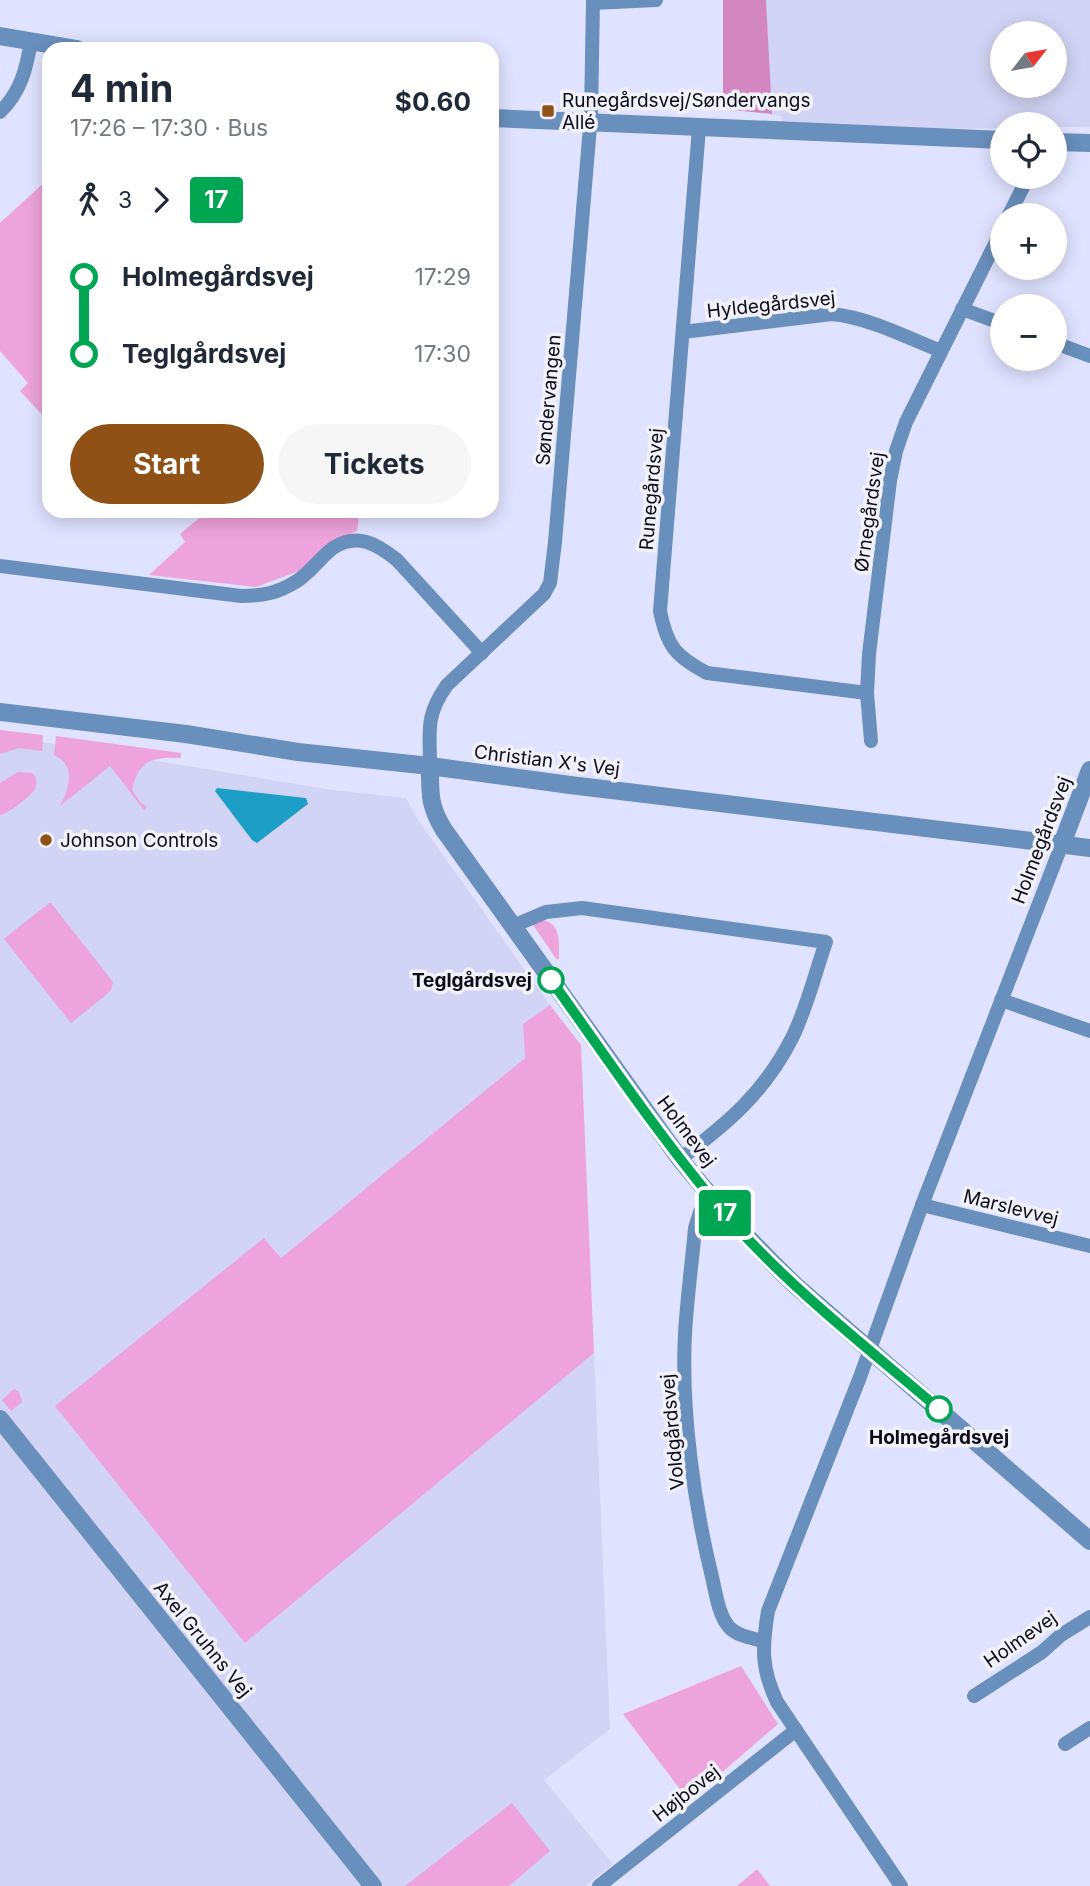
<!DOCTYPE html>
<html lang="en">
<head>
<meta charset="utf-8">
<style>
	body { margin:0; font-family:Inter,sans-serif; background:#f6f6f7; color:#1f2937; height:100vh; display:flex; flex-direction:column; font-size:26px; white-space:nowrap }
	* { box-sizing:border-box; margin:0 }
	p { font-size:23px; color:#747a83 }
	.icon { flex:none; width:38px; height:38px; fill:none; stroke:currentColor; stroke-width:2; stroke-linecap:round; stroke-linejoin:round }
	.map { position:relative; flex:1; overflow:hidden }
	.sheet { position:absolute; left:42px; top:42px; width:457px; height:476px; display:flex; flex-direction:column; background:#fff; border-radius:21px; box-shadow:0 4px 18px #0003 }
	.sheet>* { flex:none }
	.badge { padding:0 14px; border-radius:5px; font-size:24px; line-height:46px }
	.needle { width:46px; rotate:59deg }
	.controls { position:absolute; left:990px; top:21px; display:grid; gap:14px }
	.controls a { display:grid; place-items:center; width:77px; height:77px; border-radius:50%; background:#fff; box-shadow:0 4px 18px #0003; font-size:35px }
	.map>.badge { position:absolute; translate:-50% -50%; box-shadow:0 0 0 4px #fff }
	.legs { display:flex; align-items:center; gap:10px; height:77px; padding:0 28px; font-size:23px }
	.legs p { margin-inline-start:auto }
	.head { display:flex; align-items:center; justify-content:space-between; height:119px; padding:0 28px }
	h1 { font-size:38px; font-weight:700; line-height:52px }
	.cta { display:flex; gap:14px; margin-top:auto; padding:14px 28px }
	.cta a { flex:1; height:80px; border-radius:42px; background:#905117; color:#fff; font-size:28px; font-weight:700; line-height:80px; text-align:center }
	.cta a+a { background:#f6f6f7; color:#1f2937 }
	ul { padding:0 28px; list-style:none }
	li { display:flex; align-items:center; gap:24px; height:77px; font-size:26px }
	li i { display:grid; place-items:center; width:10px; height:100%; margin:0 9px; background:currentColor }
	li i::after { content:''; width:18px; height:18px; margin:-9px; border:5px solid; border-radius:50%; background:#fff }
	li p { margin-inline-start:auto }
	li:first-child i { background:linear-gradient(#0000 50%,currentColor 0) }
	li:last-child i { background:linear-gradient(currentColor 50%,#0000 0) }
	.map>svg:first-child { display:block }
	.built { fill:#d1d4f4; fill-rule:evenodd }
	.green { fill:#eda3db }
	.forest { fill:#d387c1 }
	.water { fill:#1d9ec7 }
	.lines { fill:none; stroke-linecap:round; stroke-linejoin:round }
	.minor { stroke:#698fbc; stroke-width:14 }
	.tertiary { stroke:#698fbc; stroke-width:18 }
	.line-1-casing { stroke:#fff; stroke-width:16 }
	.line-1 { stroke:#00a651; stroke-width:10 }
	.poi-dot { fill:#905117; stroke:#f1f2f9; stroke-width:2.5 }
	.stop-1-dot { fill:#fff; stroke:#00a651; stroke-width:3.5 }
	.labels { text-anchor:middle; stroke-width:7; stroke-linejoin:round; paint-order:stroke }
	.poi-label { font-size:19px; fill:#0c0c18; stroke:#f1f2f9; text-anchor:start }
	.street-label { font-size:19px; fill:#0c0c18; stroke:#f1f2f9 }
	.stop-label { font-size:19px; font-weight:bold; fill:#0c0c18; stroke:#f1f2f9; text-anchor:end }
</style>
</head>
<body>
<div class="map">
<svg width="1090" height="1886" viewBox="0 0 1090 1886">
	<rect width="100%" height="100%" fill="#e0e3ff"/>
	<g class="built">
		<path d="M766,0H1090V127H1055V124H1003V128L781,131V116L771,115ZM1003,33H1055V86H1003Z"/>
		<polygon points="0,735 333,790 406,798 418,820 550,1005 523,1024 525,1058 281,1258 265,1238 245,1643 594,1353 610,1729 544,1780 613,1864 585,1886 0,1886"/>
	</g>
	<g class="green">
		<polygon points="49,178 49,422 20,391 28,383 0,351 0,223"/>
		<polygon points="208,511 355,511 359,517 357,531 331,542 299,571 256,587 149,575 185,542 180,534"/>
		<polygon points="0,730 43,735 42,751 19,748 0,754"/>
		<path d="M56,736L181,753V758C153,757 138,760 132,790L140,802L147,807L144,810L110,766L60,806C69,789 77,765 54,755Z"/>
		<path d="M18,772L32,773L36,777C36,782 37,784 35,789C30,797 9,813 0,815V783Z"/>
		<polygon points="49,903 51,903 113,982 111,990 106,995 71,1023 4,939"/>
		<path d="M540,920C561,921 559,941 559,958L557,960L533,925Z"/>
		<polygon points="550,1005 581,1045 594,1353 245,1643 55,1406 264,1238 281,1258 525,1058 523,1024"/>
		<polygon points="14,1389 19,1392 22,1402 11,1411 2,1400"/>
		<polygon points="741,1666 778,1724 689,1801 623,1714"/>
		<polygon points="512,1803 550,1851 509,1886 405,1886"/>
		<polygon points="757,1869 770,1886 737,1886"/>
	</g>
	<polygon class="forest" points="723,0 766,0 772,114 723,109"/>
	<polygon class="water" points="217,788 306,798 308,804 257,843 252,840 215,791"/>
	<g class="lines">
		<g class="minor">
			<polyline points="593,3 656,0"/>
			<path d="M0,112C21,92 27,67 31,40"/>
			<path d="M699,128L660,611C667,646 675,656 707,673L867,693"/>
			<polyline points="1009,215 1028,177"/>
			<polyline points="962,309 1003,324"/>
			<path d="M683,332L832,314C870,318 906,337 941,351"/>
			<polyline points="1055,343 1090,356"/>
			<path d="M0,566L241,596C263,596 278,593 297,581C311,572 320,558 333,548C357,532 377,544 397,560L482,653"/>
			<polyline points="871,741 867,693 869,654 890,481 896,451 906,422 1003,228"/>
			<path d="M430,766C430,730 425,716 447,685L544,594L550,583L555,542L591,115L593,0"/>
			<path d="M513,926L546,912L582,908L826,942C815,973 807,1008 792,1038C764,1093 728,1123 680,1159"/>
			<polyline points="1001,1000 1090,1031"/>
			<path d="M713,1200L700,1212L695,1228C692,1263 687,1298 685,1334C681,1409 694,1504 712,1577C716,1593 718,1614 729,1627C737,1636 752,1638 763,1641"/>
			<polyline points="922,1205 1090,1246"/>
			<polyline points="974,1696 1042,1652 1061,1635 1090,1617"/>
			<polyline points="1065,1744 1090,1728"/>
			<polyline points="599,1886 796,1730"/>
			<path d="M901,1886L777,1702C761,1668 762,1648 768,1611L860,1377L922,1205L1062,844"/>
		</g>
		<g class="tertiary">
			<polyline points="0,36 77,49"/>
			<polyline points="492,118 1003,140"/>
			<polyline points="1055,142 1090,143"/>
			<polyline points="0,712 186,734 298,752 430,766 570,785 1090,848"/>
			<path d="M430,766C430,793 429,806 444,830L680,1159C716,1204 754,1246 796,1286L1090,1541"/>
			<polyline points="1062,844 1090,770"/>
			<polyline points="0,1419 373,1886"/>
		</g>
	</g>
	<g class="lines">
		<g class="line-1-casing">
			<path id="line-1" d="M551,980C610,1062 666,1147 733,1223C795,1292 869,1349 939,1409"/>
		</g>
		<use href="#line-1" class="line-1"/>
	</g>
	<g class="poi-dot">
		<rect x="541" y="104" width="14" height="14" rx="3.5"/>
		<circle cx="46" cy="840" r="7"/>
	</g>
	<g class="stop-1-dot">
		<circle cx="551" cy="980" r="12"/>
		<circle cx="939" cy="1409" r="12"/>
	</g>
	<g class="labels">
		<g class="poi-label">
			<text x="562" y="107">Runegårdsvej/Søndervangs<tspan x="562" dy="22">Allé</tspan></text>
			<text x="60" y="847">Johnson Controls</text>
		</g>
		<g class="street-label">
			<text transform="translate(771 304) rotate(-6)" y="7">Hyldegårdsvej</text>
			<text transform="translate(548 400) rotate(-85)" y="7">Søndervangen</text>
			<text transform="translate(651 489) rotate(-85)" y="7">Runegårdsvej</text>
			<text transform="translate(869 512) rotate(-82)" y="7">Ørnegårdsvej</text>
			<text transform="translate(547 760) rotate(7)" y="7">Christian X's Vej</text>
			<text transform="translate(1041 840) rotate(-69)" y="7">Holmegårdsvej</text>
			<text transform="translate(687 1131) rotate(53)" y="7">Holmevej</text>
			<text transform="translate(1011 1207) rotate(14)" y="7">Marslevvej</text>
			<text transform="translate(672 1432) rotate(-95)" y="7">Voldgårdsvej</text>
			<text transform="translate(203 1639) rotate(51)" y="7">Axel Gruhns Vej</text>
			<text transform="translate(1020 1639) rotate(-35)" y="7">Holmevej</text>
			<text transform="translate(686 1793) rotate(-38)" y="7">Højbovej</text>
		</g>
		<g class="stop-label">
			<text x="532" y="987">Teglgårdsvej</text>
			<text x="939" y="1444" text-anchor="middle">Holmegårdsvej</text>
		</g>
	</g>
</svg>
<div class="controls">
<a><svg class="needle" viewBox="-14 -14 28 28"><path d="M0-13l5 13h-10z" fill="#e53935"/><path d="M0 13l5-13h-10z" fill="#747a83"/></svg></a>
<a><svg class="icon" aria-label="locate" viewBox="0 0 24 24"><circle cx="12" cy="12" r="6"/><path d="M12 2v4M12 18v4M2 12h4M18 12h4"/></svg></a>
<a>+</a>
<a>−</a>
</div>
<b class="badge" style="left:725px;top:1213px;background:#00a651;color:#fff">17</b>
<section class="sheet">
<div class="head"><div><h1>4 min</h1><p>17:26 – 17:30 · Bus</p></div><b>$0.60</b></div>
<div class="legs"><svg class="icon" aria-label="walk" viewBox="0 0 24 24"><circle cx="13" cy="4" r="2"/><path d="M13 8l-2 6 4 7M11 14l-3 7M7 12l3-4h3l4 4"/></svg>3<svg class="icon" aria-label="forward" viewBox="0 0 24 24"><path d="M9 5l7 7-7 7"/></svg><b class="badge" style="background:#00a651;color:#fff">17</b></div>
<ul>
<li><i style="color:#00a651"></i><b>Holmegårdsvej</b><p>17:29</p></li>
<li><i style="color:#00a651"></i><b>Teglgårdsvej</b><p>17:30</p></li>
</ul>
<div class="cta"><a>Start</a><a>Tickets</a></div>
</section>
</div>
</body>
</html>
